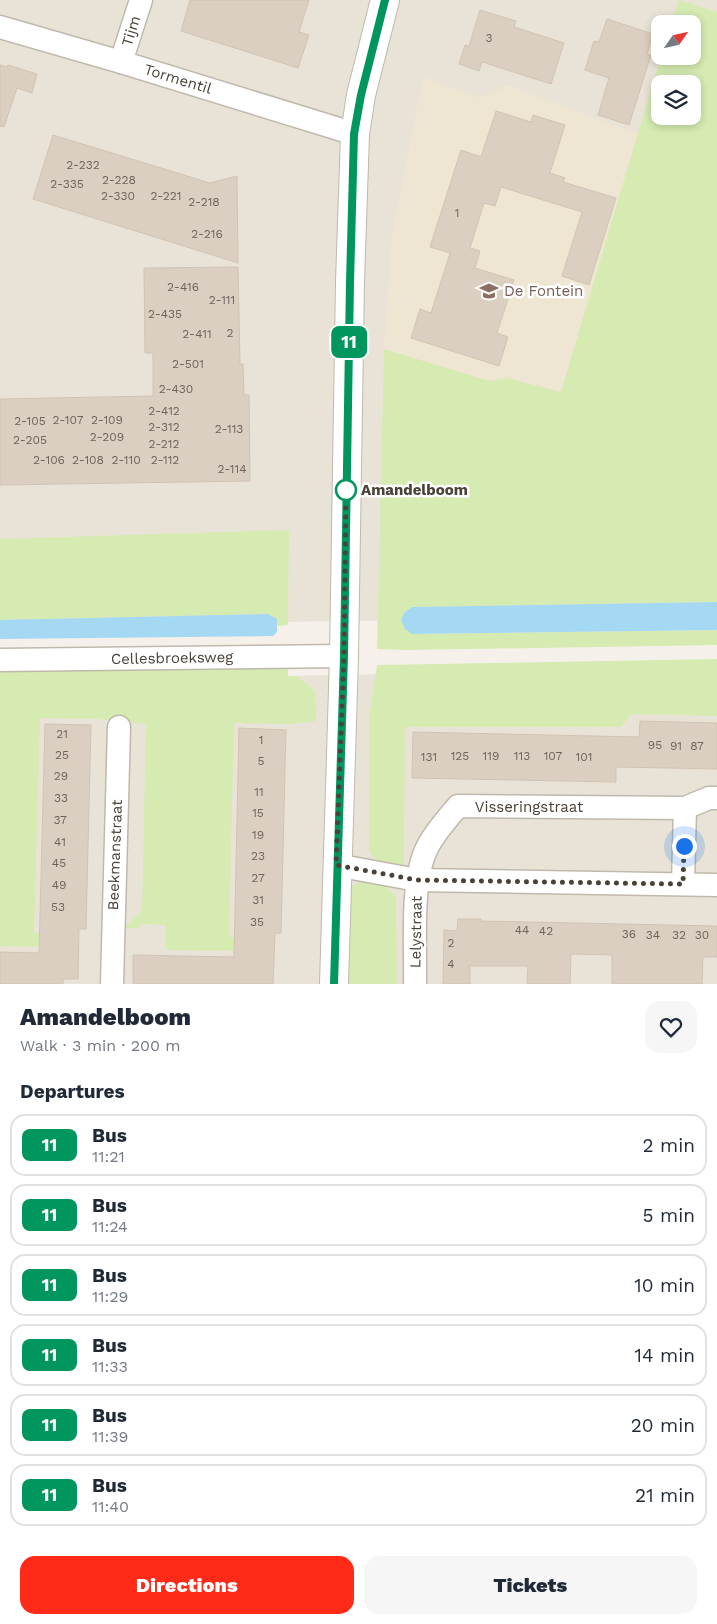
<!DOCTYPE html>
<html lang="en">
<head>
<meta charset="utf-8">
<style>
	body { margin:0; font-family:"Work Sans",sans-serif; background:#f6f6f7; color:#1f2937; height:100vh; display:flex; flex-direction:column; font-size:19px; white-space:nowrap }
	* { box-sizing:border-box; margin:0 }
	p { font-size:16px; color:#747a83 }
	.icon { flex:none; width:28px; height:28px; fill:none; stroke:currentColor; stroke-width:2; stroke-linecap:round; stroke-linejoin:round }
	.map { position:relative; height:984px; overflow:hidden }
	.drawer { display:flex; flex-direction:column; background:#fff; flex:1 }
	.drawer>* { flex:none }
	.badge { padding:0 10px; border-radius:8px; font-size:18px; line-height:32px }
	.needle { width:32px; rotate:56deg }
	.buttons { position:absolute; left:651px; top:15px; display:grid; gap:10px }
	.buttons a { display:grid; place-items:center; width:50px; height:50px; border-radius:10px; background:#fff; box-shadow:0 2px 8px #0003; font-size:25px }
	.you { position:absolute; width:25px; height:25px; margin:-12px; border:4px solid #fff; border-radius:50%; background:#1a73e8; box-shadow:0 0 0 8px #1a73e833 }
	.map>.badge { position:absolute; translate:-50% -50%; box-shadow:0 0 0 2px #fff }
	h2 { padding:0 20px; font-size:19px; line-height:45px }
	.round { display:grid; place-items:center; flex:none; width:52px; height:52px; border-radius:15px; background:#f6f6f7 }
	.overview { display:flex; align-items:center; justify-content:space-between; height:85px; padding:0 20px }
	h1 { font-size:24px; font-weight:800; line-height:38px }
	.button { display:flex; gap:10px; margin-top:auto; padding:10px 20px }
	.button a { flex:1; height:58px; border-radius:15px; background:#ff2a17; color:#fff; font-size:20px; font-weight:800; line-height:58px; text-align:center }
	.button a+a { background:#f6f6f7; color:#1f2937 }
	ul { padding:0; list-style:none }
	li { display:flex; align-items:center; gap:15px; height:62px; margin:0 10px 8px; padding:0 10px; border:2px solid #e0e1e3; border-radius:15px }
	li div { flex:1 }
	li b { display:block; font-size:19px }
	li em { font-style:normal }
	li .badge { min-width:55px; font-weight:700; text-align:center }
	.map>svg:first-child { display:block }
	.residential { fill:#e9e3d7; fill-rule:evenodd }
	.education { fill:#efe5d3 }
	.green { fill:#d5ebb1; fill-rule:evenodd }
	.water { fill:#a5d8f3 }
	.building { fill:#dacfc1; stroke:#d3c3b1 }
	.lines { fill:none; stroke-linecap:round; stroke-linejoin:round }
	.minor-casing { stroke:#c1b8ac; stroke-width:25 }
	.tertiary-casing { stroke:#c1b8ac; stroke-width:30 }
	.minor { stroke:#fff; stroke-width:22 }
	.tertiary { stroke:#fff; stroke-width:28 }
	.line-casing { stroke:#fff; stroke-width:11 }
	.line { stroke:#00965e; stroke-width:8 }
	.walk { stroke:#4a4137; stroke-width:5; stroke-dasharray:0 9 }
	.stop-dot { fill:#fff; stroke:#00965e; stroke-width:2.5 }
	.labels { text-anchor:middle; stroke-width:5; stroke-linejoin:round; paint-order:stroke }
	.number-label { font-size:12px; fill:#6e645a }
	.street-label { font-size:15px; fill:#4a4137; stroke:#fff }
	.education-label { font-size:15px; fill:#785e54; stroke:#fff; text-anchor:start }
	.stop-label { font-size:15px; font-weight:bold; fill:#4a4137; stroke:#fff; text-anchor:start }
</style>
</head>
<body>
<div class="map">
<svg width="717" height="984" viewBox="0 0 717 984">
	<rect width="100%" height="100%" fill="#f5f1ea"/>
	<g class="residential">
		<path d="M0,0H717V617L0,625ZM660,24H692V56H660ZM660,84H692V116H660Z"/>
		<polygon points="717,668 717,984 0,984 0,681"/>
	</g>
	<polygon class="education" points="423,77 480,98 508,85 638,134 561,392 507,378 489,381 384,349 392,233"/>
	<g class="green">
		<path d="M679,0L717,12V602L412,607L405,612L412,634L717,630V645L408,650L377,649L384,349L489,381L507,378L561,392L661,56H692V24H670ZM660,84H692V116H660Z"/>
		<polygon points="289,530 288,625 277,626 277,619 268,614 0,620 0,539"/>
		<path d="M717,659V716L631,714L621,727H405L404,864C390,864 376,865 369,851V718L377,665Z"/>
		<polygon points="288,667 288,676 297,676 315,691 316,721 292,724 234,723 229,937 243,938 243,951 166,950 166,925 140,924 140,928 124,928 142,910 146,724 97,719 40,718 34,933 48,934 47,947 0,946 0,669"/>
		<polygon points="368,879 384,884 396,896 397,984 340,984 351,886"/>
	</g>
	<g class="water">
		<polygon points="717,602 717,630 412,634 405,629 401,620 405,612 412,607"/>
		<polygon points="268,614 277,619 277,632 273,636 0,639 0,620"/>
	</g>
	<g class="building">
		<polygon points="190,0 309,0 299,32 309,35 298,68 181,31"/>
		<polygon points="480,10 516,21 514,27 564,43 551,84 482,62 479,71 459,64 465,45 469,46"/>
		<polygon points="607,19 653,34 647,54 651,55 629,125 598,115 609,78 585,70 594,41 599,42"/>
		<polygon points="0,65 7,67 8,65 37,74 32,93 17,88 4,127 0,126"/>
		<polygon points="496,111 531,122 533,115 565,125 550,173 565,178 563,182 616,198 589,285 562,276 582,212 501,187 495,206 484,203 470,248 480,251 475,268 514,280 497,333 508,337 499,366 411,338 420,309 431,313 450,253 430,247 461,150 481,157"/>
		<polygon points="53,135 210,183 237,176 238,263 33,199"/>
		<polygon points="238,267 240,364 243,364 244,395 249,395 250,481 0,485 0,399 153,396 153,353 145,353 144,268"/>
		<polygon points="640,721 717,723 717,769 616,767 616,782 412,778 413,732 639,737"/>
		<polygon points="45,724 91,725 86,929 79,929 78,979 63,979 63,984 0,984 0,952 39,953"/>
		<polygon points="239,728 286,730 281,933 275,933 273,984 133,984 133,955 234,957"/>
		<polygon points="458,919 481,919 481,921 717,926 717,957 703,957 702,984 612,984 612,955 571,954 570,984 527,984 528,966 470,966 470,984 443,984 444,930 457,931"/>
	</g>
	<g class="lines">
		<g class="minor-casing">
			<g id="minor">
				<polyline points="0,27 121,62 355,134"/>
				<polyline points="121,62 141,0"/>
				<polyline points="0,660 344,656"/>
				<polyline points="336,865 417,880 717,885"/>
				<polyline points="683,884 685,808"/>
				<polyline points="112,984 119,727"/>
				<path d="M415,984C416,946 410,879 428,846C436,831 447,819 458,806L685,808L709,798H717"/>
			</g>
		</g>
		<g class="tertiary-casing">
			<polyline id="tertiary" points="334,984 344,656 350,282 355,134 361,95 385,0"/>
		</g>
		<use href="#minor" class="minor"/>
		<use href="#tertiary" class="tertiary"/>
	</g>
	<g class="lines">
		<g class="line-casing">
			<polyline id="line" points="334,984 344,656 350,282 354,134 361,95 385,0"/>
		</g>
		<use href="#line" class="line"/>
		<polyline class="walk" points="346,490 344,656 336,865 417,880 683,884 684,846"/>
	</g>
	<defs>
		<g id="school-bare" transform="scale(1.5)"><path d="M0-5L7-2L0 1L-7-2ZM-4 1L0 2.5L4 1V4Q0 6-4 4Z" fill="#8d6e63" stroke="#fff" stroke-width="2.5" paint-order="stroke"/></g>
	</defs>
	<g fill-rule="evenodd">
		<use href="#school-bare" x="489" y="291"/>
	</g>
	<circle class="stop-dot" cx="346" cy="490" r="10"/>
	<g class="labels">
		<g class="number-label">
			<text x="489" y="42">3</text>
			<text x="83" y="169">2-232</text>
			<text x="119" y="184">2-228</text>
			<text x="67" y="188">2-335</text>
			<text x="118" y="200">2-330</text>
			<text x="166" y="200">2-221</text>
			<text x="204" y="206">2-218</text>
			<text x="457" y="217">1</text>
			<text x="207" y="238">2-216</text>
			<text x="183" y="291">2-416</text>
			<text x="222" y="304">2-111</text>
			<text x="165" y="318">2-435</text>
			<text x="230" y="337">2</text>
			<text x="197" y="338">2-411</text>
			<text x="188" y="368">2-501</text>
			<text x="176" y="393">2-430</text>
			<text x="164" y="415">2-412</text>
			<text x="68" y="424">2-107</text>
			<text x="107" y="424">2-109</text>
			<text x="30" y="425">2-105</text>
			<text x="164" y="431">2-312</text>
			<text x="229" y="433">2-113</text>
			<text x="107" y="441">2-209</text>
			<text x="30" y="444">2-205</text>
			<text x="164" y="448">2-212</text>
			<text x="49" y="464">2-106</text>
			<text x="88" y="464">2-108</text>
			<text x="126" y="464">2-110</text>
			<text x="165" y="464">2-112</text>
			<text x="232" y="473">2-114</text>
			<text x="62" y="738">21</text>
			<text x="261" y="744">1</text>
			<text x="655" y="749">95</text>
			<text x="676" y="750">91</text>
			<text x="697" y="750">87</text>
			<text x="62" y="759">25</text>
			<text x="460" y="760">125</text>
			<text x="491" y="760">119</text>
			<text x="522" y="760">113</text>
			<text x="553" y="760">107</text>
			<text x="429" y="761">131</text>
			<text x="584" y="761">101</text>
			<text x="261" y="765">5</text>
			<text x="61" y="780">29</text>
			<text x="259" y="796">11</text>
			<text x="61" y="802">33</text>
			<text x="258" y="817">15</text>
			<text x="60" y="824">37</text>
			<text x="258" y="839">19</text>
			<text x="60" y="846">41</text>
			<text x="258" y="860">23</text>
			<text x="59" y="867">45</text>
			<text x="258" y="882">27</text>
			<text x="59" y="889">49</text>
			<text x="258" y="904">31</text>
			<text x="58" y="911">53</text>
			<text x="257" y="926">35</text>
			<text x="522" y="934">44</text>
			<text x="546" y="935">42</text>
			<text x="629" y="938">36</text>
			<text x="653" y="939">34</text>
			<text x="679" y="939">32</text>
			<text x="702" y="939">30</text>
			<text x="451" y="947">2</text>
			<text x="451" y="968">4</text>
		</g>
		<g class="street-label">
			<text transform="translate(131 31) rotate(-73)" y="5">Tijm</text>
			<text transform="translate(178 79) rotate(17)" y="5">Tormentil</text>
			<text transform="translate(172 658) rotate(-1)" y="5">Cellesbroeksweg</text>
			<text x="529" y="812">Visseringstraat</text>
			<text transform="translate(115 855) rotate(-88)" y="5">Beekmanstraat</text>
			<text transform="translate(416 932) rotate(-89)" y="5">Lelystraat</text>
		</g>
		<g class="education-label">
			<text x="504" y="296">De Fontein</text>
		</g>
		<g class="stop-label">
			<text x="361" y="495">Amandelboom</text>
		</g>
	</g>
</svg>
<div class="buttons">
<a><svg class="needle" viewBox="-14 -14 28 28"><path d="M0-13l5 13h-10z" fill="#e53935"/><path d="M0 13l5-13h-10z" fill="#747a83"/></svg></a>
<a><svg class="icon" aria-label="layers" viewBox="0 0 24 24"><path d="M12 4l9 5-9 5-9-5zM3 14l9 5 9-5"/></svg></a>
</div>
<div class="you" style="left:684px;top:846px"></div>
<b class="badge" style="left:349px;top:342px;background:#00965e;color:#fff">11</b>
</div>
<section class="drawer">
<div class="overview"><div><h1>Amandelboom</h1><p>Walk · 3 min · 200 m</p></div><a class="round"><svg class="icon" aria-label="heart" viewBox="0 0 24 24"><path d="M12 20l-8-8c-3-5 5-10 8-4 3-6 11-1 8 4z"/></svg></a></div>
<h2>Departures</h2>
<ul>
<li><span class="badge" style="background:#00965e;color:#fff">11</span><div><b>Bus</b><p>11:21</p></div><em>2 min</em></li>
<li><span class="badge" style="background:#00965e;color:#fff">11</span><div><b>Bus</b><p>11:24</p></div><em>5 min</em></li>
<li><span class="badge" style="background:#00965e;color:#fff">11</span><div><b>Bus</b><p>11:29</p></div><em>10 min</em></li>
<li><span class="badge" style="background:#00965e;color:#fff">11</span><div><b>Bus</b><p>11:33</p></div><em>14 min</em></li>
<li><span class="badge" style="background:#00965e;color:#fff">11</span><div><b>Bus</b><p>11:39</p></div><em>20 min</em></li>
<li><span class="badge" style="background:#00965e;color:#fff">11</span><div><b>Bus</b><p>11:40</p></div><em>21 min</em></li>
</ul>
<div class="button"><a>Directions</a><a>Tickets</a></div>
</section>
</body>
</html>
